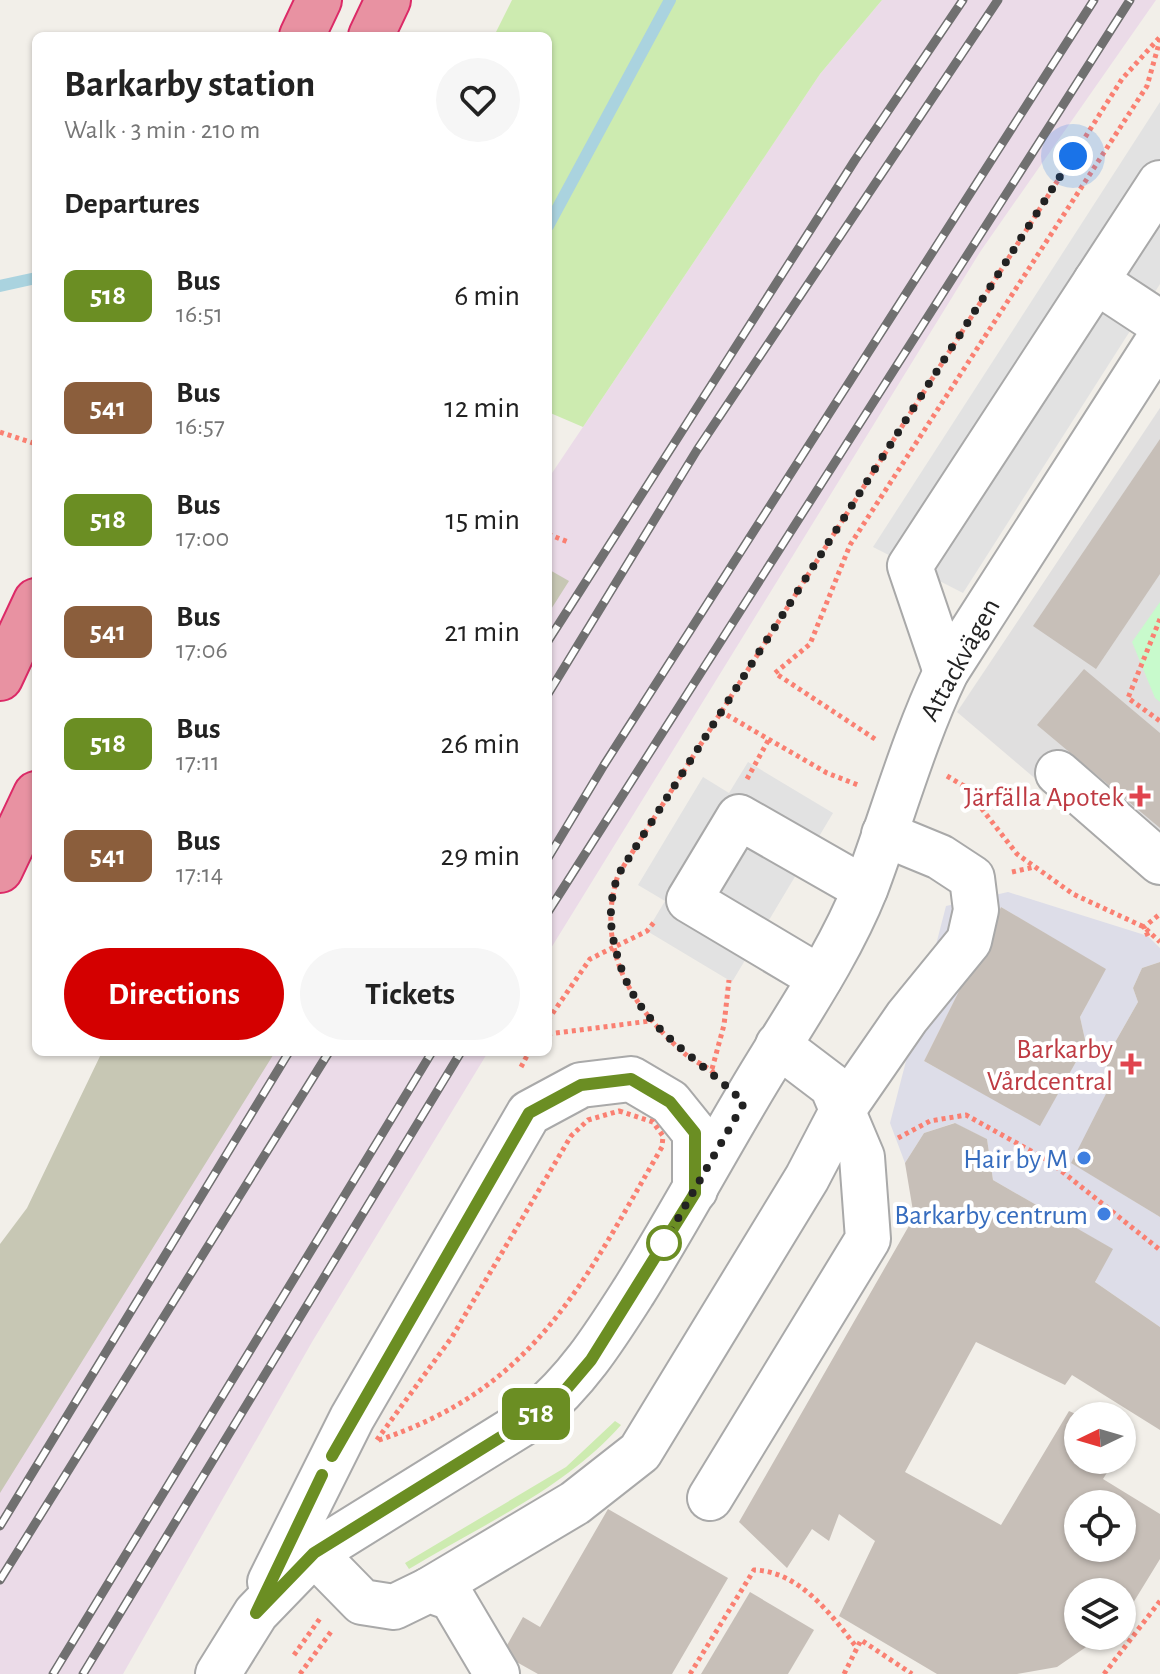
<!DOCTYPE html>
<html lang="en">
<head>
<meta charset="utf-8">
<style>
	body { margin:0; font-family:"Alegreya Sans",sans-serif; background:#f6f6f6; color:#222; height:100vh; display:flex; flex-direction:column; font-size:30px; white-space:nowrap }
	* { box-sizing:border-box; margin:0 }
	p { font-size:26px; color:#767676 }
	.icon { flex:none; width:44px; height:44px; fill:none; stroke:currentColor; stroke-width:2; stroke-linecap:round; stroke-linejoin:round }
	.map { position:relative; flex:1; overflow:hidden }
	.panel { position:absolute; left:32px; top:32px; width:520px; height:1024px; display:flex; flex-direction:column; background:#fff; border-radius:12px; box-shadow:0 2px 6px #0004 }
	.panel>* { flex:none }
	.badge { padding:0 16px; border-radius:12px; font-size:28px; line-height:52px }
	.needle { width:52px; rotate:265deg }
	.buttons { position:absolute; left:1064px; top:1402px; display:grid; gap:16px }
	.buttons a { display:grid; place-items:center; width:72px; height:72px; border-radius:50%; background:#fff; box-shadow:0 2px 6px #0004; font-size:40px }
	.you { position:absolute; width:40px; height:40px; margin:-20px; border:6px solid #fff; border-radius:50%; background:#1a73e8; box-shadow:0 0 0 12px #1a73e833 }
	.map>.badge { position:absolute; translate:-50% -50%; box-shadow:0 0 0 4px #fff }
	h2 { padding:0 32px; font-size:30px; line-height:72px }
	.round { display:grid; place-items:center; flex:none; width:84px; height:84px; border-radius:42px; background:#f6f6f6 }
	.summary { display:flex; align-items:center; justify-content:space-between; height:136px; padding:0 32px }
	h1 { font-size:38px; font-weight:600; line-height:60px }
	.button { display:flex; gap:16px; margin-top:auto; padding:16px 32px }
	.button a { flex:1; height:92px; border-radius:48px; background:#d40000; color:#fff; font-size:32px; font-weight:600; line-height:92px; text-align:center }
	.button a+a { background:#f6f6f6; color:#222 }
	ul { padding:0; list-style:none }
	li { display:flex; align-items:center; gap:24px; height:112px; padding:0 32px }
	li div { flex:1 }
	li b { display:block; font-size:30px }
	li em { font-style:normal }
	li .badge { min-width:88px; font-weight:700; text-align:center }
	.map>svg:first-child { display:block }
	.residential { fill:#e0dfdf }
	.industrial { fill:#ebdbe8 }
	.construction { fill:#c7c7b4 }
	.grass { fill:#cdebb0 }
	.park { fill:#c8facc }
	.parking { fill:#e2e2e2 }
	.plaza { fill:#dddde8; fill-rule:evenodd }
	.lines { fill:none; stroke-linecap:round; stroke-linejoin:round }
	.stream { stroke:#aad3df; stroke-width:12 }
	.building { fill:#c7bfb8; fill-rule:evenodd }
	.minor-casing { stroke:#a9a9a9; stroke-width:48 }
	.highway-casing { stroke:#dc2a67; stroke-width:48 }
	.path { stroke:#fa8072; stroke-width:5; stroke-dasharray:4 4; stroke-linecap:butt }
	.minor { stroke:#fff; stroke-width:44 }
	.highway { stroke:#e892a2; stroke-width:44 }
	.rail-casing { stroke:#707070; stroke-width:9 }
	.rail { stroke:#fff; stroke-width:6; stroke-dasharray:18; stroke-linecap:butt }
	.line-casing { stroke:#fff; stroke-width:18 }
	.line { stroke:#6b8e23; stroke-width:12 }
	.walk { stroke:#222; stroke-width:8; stroke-dasharray:0 14.4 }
	.health-dot { fill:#e0444e; stroke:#fff; stroke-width:3 }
	.shop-dot { fill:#3f7fe0; stroke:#fff; stroke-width:3 }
	.stop-dot { fill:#fff; stroke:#6b8e23; stroke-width:4 }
	.labels { text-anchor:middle; stroke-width:8; stroke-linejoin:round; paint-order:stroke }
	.street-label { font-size:28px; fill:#222; stroke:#fff }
	.health-label { font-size:28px; fill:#be3a42; stroke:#fff; text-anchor:end }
	.shop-label { font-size:28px; fill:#366cbe; stroke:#fff; text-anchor:end }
</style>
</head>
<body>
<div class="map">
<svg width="1160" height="1674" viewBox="0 0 1160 1674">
	<rect width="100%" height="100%" fill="#f2efe9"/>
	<polygon class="residential" points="1160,408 1160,885 957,712"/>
	<g class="industrial">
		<polygon points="882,0 1156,0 980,252 548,953 548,479 820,74"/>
		<polygon points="181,1052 488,1052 312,1342 123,1674 0,1674 0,1332"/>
	</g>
	<g class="construction">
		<polygon points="548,569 569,581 548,614"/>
		<polygon points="102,1052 275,1052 0,1493 0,1244 27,1208"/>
	</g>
	<g class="grass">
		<polygon points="512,0 882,0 820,74 583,427 548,412 548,36 494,36"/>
		<path d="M615,1421L621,1425C566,1488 480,1526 409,1569L405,1563L566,1467Z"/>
	</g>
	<polygon class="park" points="1160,602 1160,702 1155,698 1132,642"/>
	<g class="parking">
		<polygon points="1160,102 1160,284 963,593 873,547"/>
		<polygon points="748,762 833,813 732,982 647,931 665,901 638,885 703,777 729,793"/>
	</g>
	<path class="plaza" d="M1008,892L1148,936L1160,948V962L1142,968L1133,988L1138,1002L1105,1060L1112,1082L1072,1163L1160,1217V1327L1095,1282L1112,1249L993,1180L987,1139L954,1123L924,1133L905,1163L890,1123L946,906ZM1001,907L1105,969L1080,1017L1086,1044L1040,1125L924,1061Z"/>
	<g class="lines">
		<g class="stream">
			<polyline points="548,226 670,0"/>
			<polyline points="0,286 36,278"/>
		</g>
	</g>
	<g class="building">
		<polygon points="1160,439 1160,574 1096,669 1033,626"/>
		<polygon points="1084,669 1160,733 1160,828 1037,725"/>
		<polygon points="1001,907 1106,969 1080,1017 1086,1044 1040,1126 924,1061"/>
		<polygon points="1160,962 1160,1217 1071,1163 1112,1082 1105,1060 1138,1002 1133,988 1142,968"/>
		<path d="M955,1123L987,1139L993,1180L1113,1249L1095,1282L1160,1327V1430L1072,1375L1065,1385L976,1342L905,1472L1001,1525L1069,1411L1078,1415V1460H1115L1103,1479L1160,1514V1559L1122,1621V1592H1078V1636H1102L1057,1667L1017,1674H937L839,1616L875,1541L839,1514L829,1541L812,1529L787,1568L739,1522L914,1217L905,1163L924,1133ZM1078,1504H1122V1548H1078Z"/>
		<polygon points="608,1509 728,1578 672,1674 538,1674 502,1654 523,1617 540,1627"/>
		<polygon points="750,1592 814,1630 788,1674 701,1674"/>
	</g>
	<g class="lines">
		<g class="minor-casing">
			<g id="minor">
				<polyline points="1096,281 1160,323"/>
				<polyline points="946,672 910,566 1160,183"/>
				<polyline points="1058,773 1160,862"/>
				<polyline points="820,978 689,900 739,817 865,889"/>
				<polyline points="710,1498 868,1239 862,1157 832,1086 778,1045"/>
				<polyline points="314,1553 362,1602 394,1607 429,1590 452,1598 497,1674"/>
				<polyline points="270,1582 352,1418 529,1113 581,1085 631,1079 670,1102 695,1133 695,1190"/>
				<polyline points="429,1590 575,1503 640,1452 807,1178 842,1111 907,1017 969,941 976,910 972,878 940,857 884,834"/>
				<path d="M218,1674L256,1613L314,1553L533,1417C577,1381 604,1338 634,1291C674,1227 709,1162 747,1098C787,1029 836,962 866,887C893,815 913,741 946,672L1160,338"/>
			</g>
		</g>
		<g class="highway-casing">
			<g id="highway">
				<polyline points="302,36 319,0"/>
				<polyline points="371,36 388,0"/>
				<polyline points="0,678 36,601"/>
				<polyline points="0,870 36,794"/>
			</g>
		</g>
		<g class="path">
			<polyline points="0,432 36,444"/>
			<polyline points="548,534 568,542"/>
			<polyline points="1160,619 1128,698 1160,721"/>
			<polyline points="720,711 827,773 858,785"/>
			<polyline points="875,739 775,673 810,644 850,545 1147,86 1160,40"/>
			<polyline points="947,776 964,786 1017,854 1073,894 1144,927 1160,942"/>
			<polyline points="747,779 769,739"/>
			<polyline points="1012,872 1034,867"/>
			<polyline points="1148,936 1144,927 1160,914"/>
			<polyline points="548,1020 590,959 647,931 655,921"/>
			<polyline points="548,1034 650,1021"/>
			<polyline points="521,1067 529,1052"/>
			<polyline points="712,1069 724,1025 729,980"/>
			<path d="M714,1073C705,1065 693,1061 684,1053C630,1006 595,946 618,875L1122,79L1160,37"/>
			<path d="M619,1111L653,1122L663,1136L662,1147C583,1283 536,1389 376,1441L452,1337L571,1136L588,1120Z"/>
			<polyline points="898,1138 930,1121 966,1115 1049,1161 1160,1250"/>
			<polyline points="294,1655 321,1617"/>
			<polyline points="300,1674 333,1629"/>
			<path d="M690,1674L754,1570C799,1571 832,1615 857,1648"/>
			<polyline points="844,1674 861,1640 912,1674"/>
			<polyline points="1104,1674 1160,1601"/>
		</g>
		<use href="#minor" class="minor"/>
		<use href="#highway" class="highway"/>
		<g class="rail-casing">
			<g id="rail">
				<polyline points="548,641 855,160 963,0"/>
				<polyline points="548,694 697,450 998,0"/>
				<polyline points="548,858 604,765 1094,0"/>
				<polyline points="548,912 1130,0"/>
				<polyline points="0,1526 289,1052"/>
				<polyline points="0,1580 329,1052"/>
				<polyline points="53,1674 432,1052"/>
				<polyline points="83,1674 461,1052"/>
			</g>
		</g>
		<use href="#rail" class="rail"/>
	</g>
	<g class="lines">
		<g class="line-casing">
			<polyline id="line" points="322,1475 256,1613 314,1553 533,1417 563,1393 591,1360 695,1193 695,1133 670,1102 631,1079 581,1085 529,1113 332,1456"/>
		</g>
		<use href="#line" class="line"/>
		<path class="walk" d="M664,1243L744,1103C696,1054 638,1030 618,958C609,928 608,905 618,875L1073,156"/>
	</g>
	<g class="health-dot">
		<path d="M1136 784h8v8h8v8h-8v8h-8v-8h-8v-8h8z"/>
		<path d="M1127 1052h8v8h8v8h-8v8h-8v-8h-8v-8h8z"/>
	</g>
	<g class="shop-dot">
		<circle cx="1084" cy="1158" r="8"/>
		<circle cx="1104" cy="1214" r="8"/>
	</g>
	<circle class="stop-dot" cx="664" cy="1243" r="16"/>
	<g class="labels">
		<g class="street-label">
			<text transform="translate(959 659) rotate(-61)" y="10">Attackvägen</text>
		</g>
		<g class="health-label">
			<text x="1124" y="806">Järfälla Apotek</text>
			<text x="1113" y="1058">Barkarby<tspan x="1113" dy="32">Vårdcentral</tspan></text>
		</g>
		<g class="shop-label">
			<text x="1068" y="1168">Hair by M</text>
			<text x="1088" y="1224">Barkarby centrum</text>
		</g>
	</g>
</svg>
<div class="buttons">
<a><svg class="needle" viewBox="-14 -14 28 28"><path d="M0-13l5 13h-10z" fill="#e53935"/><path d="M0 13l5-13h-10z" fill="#767676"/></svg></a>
<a><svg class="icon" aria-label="locate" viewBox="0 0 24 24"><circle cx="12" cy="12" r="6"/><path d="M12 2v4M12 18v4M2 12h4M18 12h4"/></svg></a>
<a><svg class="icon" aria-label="layers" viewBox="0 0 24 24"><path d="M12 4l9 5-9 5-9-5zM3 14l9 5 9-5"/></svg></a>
</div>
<div class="you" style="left:1073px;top:156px"></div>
<b class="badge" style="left:536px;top:1414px;background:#6b8e23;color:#fff">518</b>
<section class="panel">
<div class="summary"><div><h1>Barkarby station</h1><p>Walk · 3 min · 210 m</p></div><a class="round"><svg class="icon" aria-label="heart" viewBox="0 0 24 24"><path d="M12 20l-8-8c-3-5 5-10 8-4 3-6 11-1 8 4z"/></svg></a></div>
<h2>Departures</h2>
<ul>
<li><span class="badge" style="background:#6b8e23;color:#fff">518</span><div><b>Bus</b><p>16:51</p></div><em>6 min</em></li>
<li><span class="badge" style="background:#8b5e3c;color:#fff">541</span><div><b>Bus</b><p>16:57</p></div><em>12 min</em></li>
<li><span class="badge" style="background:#6b8e23;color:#fff">518</span><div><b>Bus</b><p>17:00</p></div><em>15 min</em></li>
<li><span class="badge" style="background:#8b5e3c;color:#fff">541</span><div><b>Bus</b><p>17:06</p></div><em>21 min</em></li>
<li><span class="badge" style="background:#6b8e23;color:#fff">518</span><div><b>Bus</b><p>17:11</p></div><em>26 min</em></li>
<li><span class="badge" style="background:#8b5e3c;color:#fff">541</span><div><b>Bus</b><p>17:14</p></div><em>29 min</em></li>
</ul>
<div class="button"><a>Directions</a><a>Tickets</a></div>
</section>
</div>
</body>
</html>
